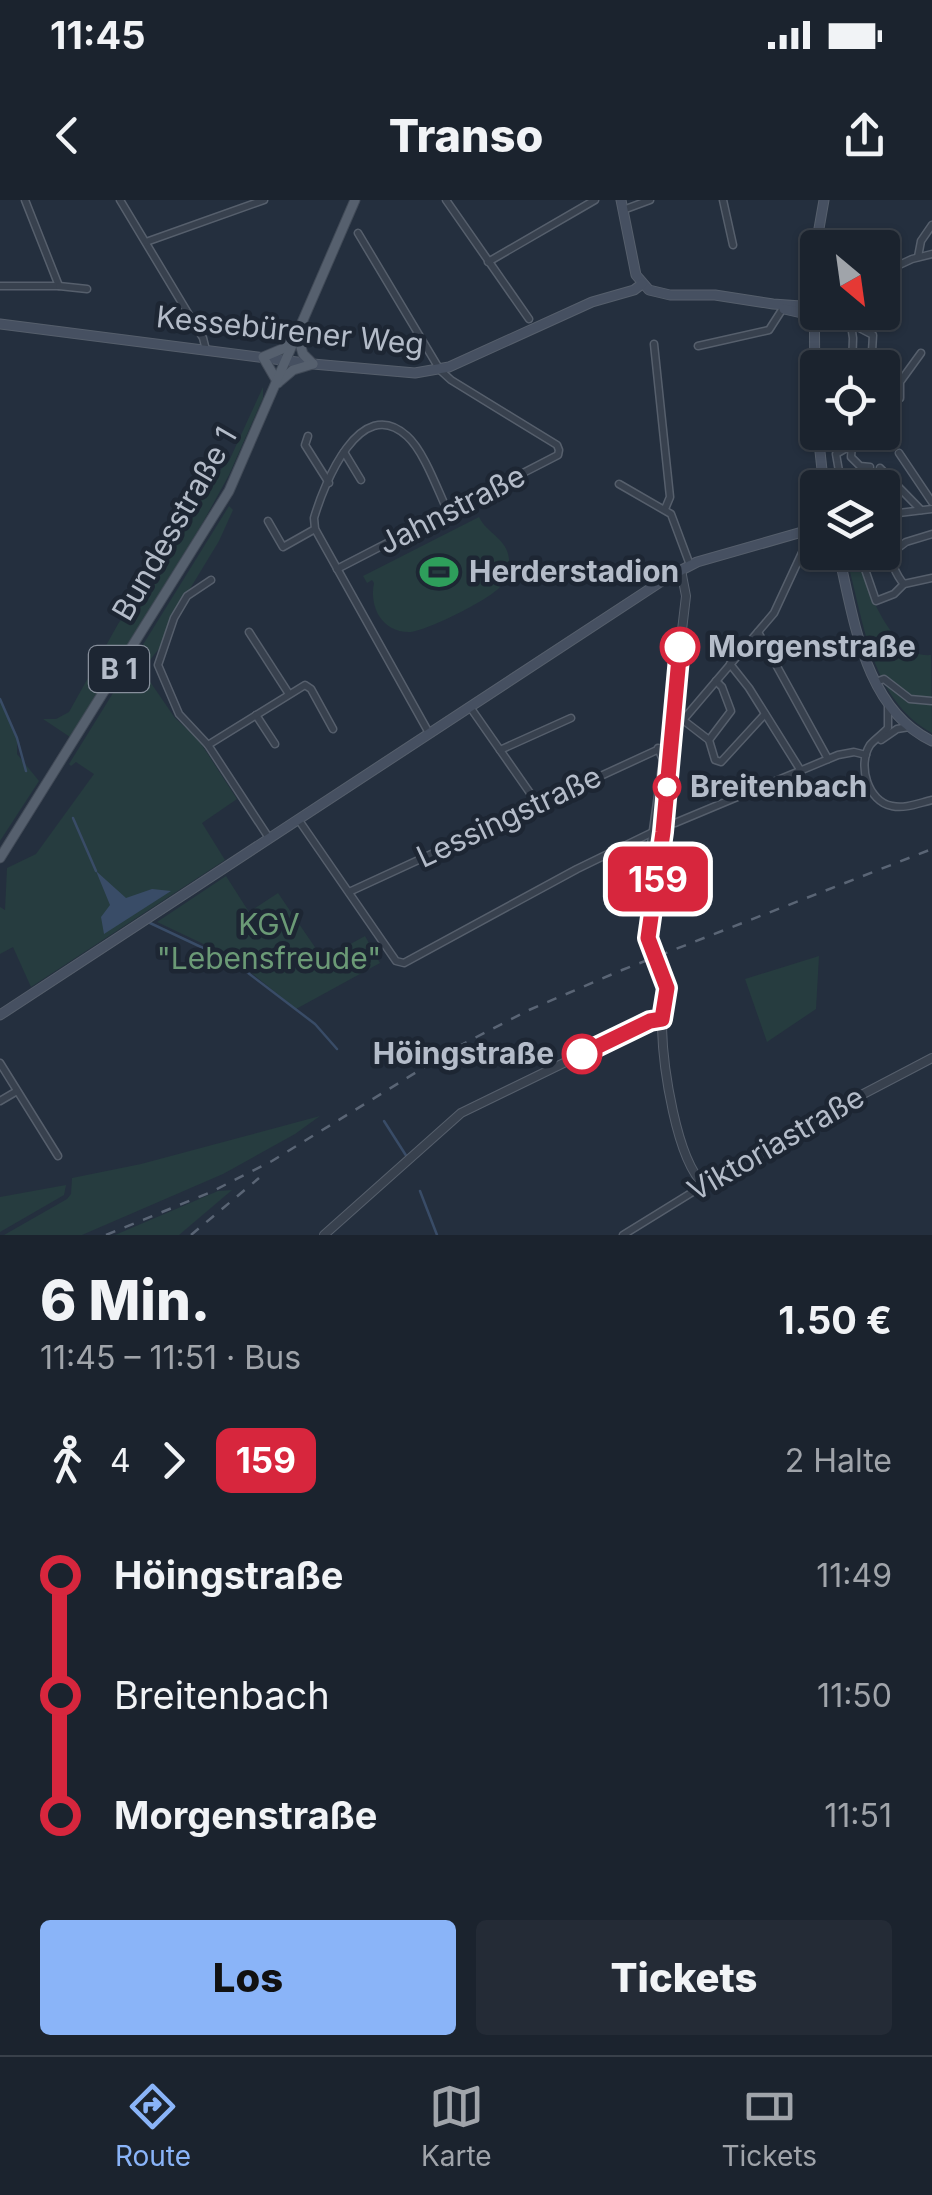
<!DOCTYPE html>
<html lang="de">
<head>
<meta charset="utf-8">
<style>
	body { margin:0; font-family:Inter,sans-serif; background:#242b36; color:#f1f3f6; height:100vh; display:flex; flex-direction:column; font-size:38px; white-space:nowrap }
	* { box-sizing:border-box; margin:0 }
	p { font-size:32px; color:#a0a4aa }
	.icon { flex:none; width:55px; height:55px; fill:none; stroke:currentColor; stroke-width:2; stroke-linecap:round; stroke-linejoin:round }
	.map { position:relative; height:1035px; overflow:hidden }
	.details { display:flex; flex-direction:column; background:#1b232e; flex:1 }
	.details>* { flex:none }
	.badge { padding:0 20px; border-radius:15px; font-size:35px; line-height:65px }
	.needle { width:65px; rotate:151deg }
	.tools { position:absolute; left:800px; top:30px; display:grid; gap:20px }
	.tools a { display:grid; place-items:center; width:100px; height:100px; border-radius:10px; background:#1b232e; box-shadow:0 2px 8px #0004,0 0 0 2px #39404a; font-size:50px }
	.map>.badge { position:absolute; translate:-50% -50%; box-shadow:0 0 0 5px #fff }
	.legs { display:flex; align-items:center; gap:15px; height:110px; padding:0 40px; font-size:32px }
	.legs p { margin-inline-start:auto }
	.head { display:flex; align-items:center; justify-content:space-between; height:170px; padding:0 40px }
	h1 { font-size:55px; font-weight:800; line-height:75px }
	.primary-button { display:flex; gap:20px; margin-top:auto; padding:20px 40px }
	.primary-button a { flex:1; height:115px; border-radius:10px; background:#8ab4f8; color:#111; font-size:40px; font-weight:800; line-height:115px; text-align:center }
	.primary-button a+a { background:#242b36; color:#f1f3f6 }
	ul { padding:0 40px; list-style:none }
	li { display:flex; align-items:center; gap:35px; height:120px; font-size:38px }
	li i { display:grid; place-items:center; width:15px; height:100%; margin:0 12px; background:currentColor }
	li i::after { content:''; width:25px; height:25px; margin:-12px; border:8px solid; border-radius:50%; background:#1b232e }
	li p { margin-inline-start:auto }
	li:first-child i { background:linear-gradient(#0000 50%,currentColor 0) }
	li:last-child i { background:linear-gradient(currentColor 50%,#0000 0) }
	.status { display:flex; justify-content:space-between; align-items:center; height:70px; padding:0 50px; background:#1b232e; direction:ltr }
	.status svg { height:28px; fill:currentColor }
	header { display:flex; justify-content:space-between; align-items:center; height:130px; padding:0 40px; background:#1b232e; font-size:45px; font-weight:800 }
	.dock { display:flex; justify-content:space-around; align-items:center; height:140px; border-top:2px solid #39404a; background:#1b232e; font-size:28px; color:#a0a4aa }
	.dock a { display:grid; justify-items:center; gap:5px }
	.dock .selected { color:#8ab4f8 }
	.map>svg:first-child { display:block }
	.green { fill:#263c3f }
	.water { fill:#394c67 }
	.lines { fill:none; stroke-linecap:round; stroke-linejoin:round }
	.stream { stroke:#394c67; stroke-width:2.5 }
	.tertiary-tunnel { stroke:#3a4453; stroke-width:8; stroke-dasharray:8 4; stroke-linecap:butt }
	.minor-casing { stroke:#565f6c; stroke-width:9 }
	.tertiary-casing { stroke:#565f6c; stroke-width:10 }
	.secondary-casing { stroke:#565f6c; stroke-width:11 }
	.primary-casing { stroke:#414a57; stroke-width:11 }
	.minor { stroke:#38414e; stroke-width:6 }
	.tertiary { stroke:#38414e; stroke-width:8 }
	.secondary { stroke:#465061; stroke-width:9 }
	.primary { stroke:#56606e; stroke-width:9 }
	.rail { stroke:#5a6575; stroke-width:2.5; stroke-dasharray:10 10; stroke-linecap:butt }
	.line-1-casing { stroke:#fff; stroke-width:22 }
	.line-1 { stroke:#d7263d; stroke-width:15 }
	.stop-1-dot { fill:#fff; stroke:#d7263d; stroke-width:5 }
	.labels { text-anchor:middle; stroke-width:9; stroke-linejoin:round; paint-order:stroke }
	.shield { fill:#1d2633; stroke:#878f9c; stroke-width:2.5 }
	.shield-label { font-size:28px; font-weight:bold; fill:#b4bcc9 }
	.street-label { font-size:30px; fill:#b4bcc9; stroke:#1d2633 }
	.poi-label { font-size:30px; font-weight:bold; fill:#b4bcc9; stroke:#1d2633; text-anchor:start }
	.stop-label { font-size:30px; font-weight:bold; fill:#b4bcc9; stroke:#1d2633; text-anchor:start }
	.park-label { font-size:30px; fill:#6b9a76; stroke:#1d2633 }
</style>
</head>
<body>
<div class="status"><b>11:45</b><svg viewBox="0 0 49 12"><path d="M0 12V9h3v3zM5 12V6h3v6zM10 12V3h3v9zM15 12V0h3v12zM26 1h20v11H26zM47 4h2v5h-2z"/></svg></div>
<header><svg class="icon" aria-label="back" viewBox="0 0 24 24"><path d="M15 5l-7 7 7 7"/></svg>Transo<svg class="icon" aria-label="share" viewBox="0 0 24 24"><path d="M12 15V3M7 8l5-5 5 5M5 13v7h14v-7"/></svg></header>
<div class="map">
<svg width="932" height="1035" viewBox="0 0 932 1035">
	<rect width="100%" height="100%" fill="#242f3e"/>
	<g class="green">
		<polygon points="263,187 263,198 229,275 202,324 70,537 43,519 56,519 69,512 118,424 197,311 205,286 229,261"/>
		<polygon points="229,306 233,310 219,341 168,425 165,441 142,470 175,518 198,539 237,599 202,623 225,660 31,787 13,747 0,754 0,707 5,710 7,668 36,654 94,574 76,562 71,566 69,564"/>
		<path d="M479,317C487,334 507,338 509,359C510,370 507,380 499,388C488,400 425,432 409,432C382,432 369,407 374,383L372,380L367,383L363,376Z"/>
		<path d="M858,360C867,389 893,459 931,455L932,533C872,500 864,424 848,364Z"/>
		<polygon points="0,499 17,538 17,554 39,581 0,641"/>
		<polygon points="226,676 249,712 278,693 323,759 365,736 380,763 296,809 233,758 157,722"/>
		<polygon points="819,756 816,809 767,842 745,779"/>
		<polygon points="320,916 295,934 223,974 82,1035 4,1035 67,999 71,994 72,978 141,964"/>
		<polygon points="66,985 64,995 0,1032 0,997"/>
		<polygon points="232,990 179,1035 115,1035 218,991"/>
	</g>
	<polygon class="water" points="96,671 126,698 152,689 171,691 104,734 101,717 110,705"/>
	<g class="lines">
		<g class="stream">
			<polyline points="0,499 17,538 26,571"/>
			<polyline points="73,618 96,671"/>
			<polyline points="150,723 235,763 315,824 337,849"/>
			<polyline points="384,921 407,957"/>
			<polyline points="420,991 437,1035"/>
		</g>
		<polyline class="tertiary-tunnel" points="649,741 665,782"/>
		<g class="minor-casing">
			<g id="minor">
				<polyline points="120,0 203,138 206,150"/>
				<polyline points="446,0 529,119"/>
				<polyline points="723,0 733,45"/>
				<polyline points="623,10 650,0"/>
				<polyline points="146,42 264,0"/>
				<polyline points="918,57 921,41 932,25"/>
				<polyline points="488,62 595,0"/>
				<polyline points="882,73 912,59 932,54"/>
				<polyline points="0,86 59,86 25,0"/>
				<polyline points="59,86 87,89"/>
				<polyline points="849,112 853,138 852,168"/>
				<polyline points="833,114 873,135 871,168"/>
				<polyline points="654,144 670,297 665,309"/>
				<polyline points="698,146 769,130 785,105"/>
				<polyline points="882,201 900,198 900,182 921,153"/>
				<polyline points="853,232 851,257 860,266 870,267"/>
				<polyline points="308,236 305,245 329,283"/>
				<polyline points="344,252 361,280"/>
				<polyline points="899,253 932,302"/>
				<polyline points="880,268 921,310"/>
				<polyline points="619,284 671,314 690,365"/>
				<polyline points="842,288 836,254 850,246"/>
				<polyline points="859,288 883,274"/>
				<polyline points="882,315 932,309"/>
				<polyline points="268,321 283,347 315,329"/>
				<path d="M882,347C893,358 893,373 904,384"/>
				<polyline points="859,352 876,401 894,394 904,384 932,378"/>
				<polyline points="890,354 906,342 932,334"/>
				<polyline points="337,369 558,255 559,250 557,245 451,180 440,170 358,33"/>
				<polyline points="211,380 187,396 174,418 158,465 179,514 208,545 269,638"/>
				<polyline points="249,432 289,494"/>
				<polyline points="758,432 828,559"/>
				<polyline points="730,464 749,488 801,571"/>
				<polyline points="876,482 884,479 910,499 932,501"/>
				<polyline points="470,507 537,603"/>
				<path d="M888,507V528C883,534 875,539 870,545C857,565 868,602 892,606C905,609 919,603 932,600"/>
				<polyline points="256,515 275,544"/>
				<polyline points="683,520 709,540 731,511 722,487 716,481"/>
				<polyline points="671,524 683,520 774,413 807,342"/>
				<path d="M429,533L315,329L314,318C324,284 360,193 407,236C424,251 438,291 448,312"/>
				<polyline points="709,540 715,560 721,562 765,514"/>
				<polyline points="881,540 897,529 909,527"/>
				<polyline points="208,545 305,485 311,489 333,529"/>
				<polyline points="500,550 571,518"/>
				<polyline points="298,619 396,761 404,763 577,669 653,632"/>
				<polyline points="664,624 675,623 838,555 854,552 866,555"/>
				<polyline points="647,672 663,560 658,548"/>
				<polyline points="349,692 670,544"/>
				<polyline points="0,863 58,956"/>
				<polyline points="0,901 17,891"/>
				<polyline points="623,1035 704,985"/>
			</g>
		</g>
		<g class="tertiary-casing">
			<g id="tertiary">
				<polyline points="649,741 663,633 671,524 686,396 681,370"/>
				<path d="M665,782C670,799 661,811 662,828C663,866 676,959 704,985L754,959L785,935L932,858"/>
				<polyline points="324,1035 461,913 650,821 662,819"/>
			</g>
		</g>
		<g class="secondary-casing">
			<g id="secondary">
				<polyline points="621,0 636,75 649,90 670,95 715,95 773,104 815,107"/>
				<polyline points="784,109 815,116"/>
				<polyline points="0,124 313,164 415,173 449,167 592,102 634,90 642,84"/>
				<polyline points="824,288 815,206 814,57 824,0"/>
				<polyline points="804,332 818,340"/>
				<path d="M838,352C854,418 864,509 932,541"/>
				<polyline points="0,815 668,377 697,362 802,332 818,324"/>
			</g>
		</g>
		<g class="primary-casing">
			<g id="primary">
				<polyline points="298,137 303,154 313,164"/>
				<polyline points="280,181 293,170 313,164"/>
				<polyline points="278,183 263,157 282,149 294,137"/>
				<polyline points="0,658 229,291 355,0"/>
			</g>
		</g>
		<use href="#minor" class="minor"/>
		<use href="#tertiary" class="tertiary"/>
		<use href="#secondary" class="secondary"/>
		<use href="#primary" class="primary"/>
		<g class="rail">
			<polyline points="106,1035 211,992 272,961 459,846 529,810 622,770 932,649"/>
			<polyline points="191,1035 259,978"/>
		</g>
	</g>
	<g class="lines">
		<g class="line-1-casing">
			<polyline id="line-1" points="582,854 650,821 662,819 667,788 648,738 663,632 680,447"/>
		</g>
		<use href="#line-1" class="line-1"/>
	</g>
	<defs>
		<g id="stadium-bare" transform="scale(3)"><path d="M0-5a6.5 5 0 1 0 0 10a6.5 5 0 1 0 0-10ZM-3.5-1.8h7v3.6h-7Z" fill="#2e9e5b" stroke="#1d2633" stroke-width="2.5" paint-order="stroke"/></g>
	</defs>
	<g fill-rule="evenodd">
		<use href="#stadium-bare" x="439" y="372"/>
	</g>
	<g class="stop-1-dot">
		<circle cx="680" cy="447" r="18"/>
		<circle cx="667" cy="587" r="12"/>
		<circle cx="582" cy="854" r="18"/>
	</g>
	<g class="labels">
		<rect class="shield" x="89" y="446" width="60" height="46" rx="8"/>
		<g class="shield-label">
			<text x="119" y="479">B 1</text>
		</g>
		<g class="street-label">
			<text transform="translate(290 131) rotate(6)" y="10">Kessebürener Weg</text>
			<text transform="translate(452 310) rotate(-27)" y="10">Jahnstraße</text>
			<text transform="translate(175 324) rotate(-60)" y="10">Bundesstraße 1</text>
			<text transform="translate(509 617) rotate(-25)" y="10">Lessingstraße</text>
			<text transform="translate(776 944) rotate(-30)" y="10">Viktoriastraße</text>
		</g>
		<g class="poi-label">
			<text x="469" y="382">Herderstadion</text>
		</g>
		<g class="stop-label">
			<text x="708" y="457">Morgenstraße</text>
			<text x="690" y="597">Breitenbach</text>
			<text x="554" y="864" text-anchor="end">Höingstraße</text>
		</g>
		<g class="park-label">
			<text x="269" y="735">KGV<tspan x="269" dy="34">"Lebensfreude"</tspan></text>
		</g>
	</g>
</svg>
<div class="tools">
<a><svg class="needle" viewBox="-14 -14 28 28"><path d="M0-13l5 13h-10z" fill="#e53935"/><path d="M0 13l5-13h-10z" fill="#a0a4aa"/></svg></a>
<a><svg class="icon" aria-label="locate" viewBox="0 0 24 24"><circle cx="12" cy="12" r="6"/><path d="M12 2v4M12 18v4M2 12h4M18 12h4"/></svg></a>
<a><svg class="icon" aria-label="layers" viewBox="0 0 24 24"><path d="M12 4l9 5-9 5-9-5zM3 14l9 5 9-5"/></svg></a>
</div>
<b class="badge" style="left:658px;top:679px;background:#d7263d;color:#fff">159</b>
</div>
<section class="details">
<div class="head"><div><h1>6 Min.</h1><p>11:45 – 11:51 · Bus</p></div><b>1.50 €</b></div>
<div class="legs"><svg class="icon" aria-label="walk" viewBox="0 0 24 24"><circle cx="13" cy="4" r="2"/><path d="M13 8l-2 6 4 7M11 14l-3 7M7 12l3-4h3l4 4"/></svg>4<svg class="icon" aria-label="forward" viewBox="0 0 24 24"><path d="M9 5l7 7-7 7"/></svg><b class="badge" style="background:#d7263d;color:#fff">159</b><p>2 Halte</p></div>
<ul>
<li><i style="color:#d7263d"></i><b>Höingstraße</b><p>11:49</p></li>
<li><i style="color:#d7263d"></i><span>Breitenbach</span><p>11:50</p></li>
<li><i style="color:#d7263d"></i><b>Morgenstraße</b><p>11:51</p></li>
</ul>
<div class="primary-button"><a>Los</a><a>Tickets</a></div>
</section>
<nav class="dock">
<a class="selected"><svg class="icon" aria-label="directions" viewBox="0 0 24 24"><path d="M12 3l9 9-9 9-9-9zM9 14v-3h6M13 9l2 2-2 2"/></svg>Route</a>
<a><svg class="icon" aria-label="map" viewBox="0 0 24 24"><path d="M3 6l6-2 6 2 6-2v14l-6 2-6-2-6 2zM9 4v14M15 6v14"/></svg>Karte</a>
<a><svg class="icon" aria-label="tickets" viewBox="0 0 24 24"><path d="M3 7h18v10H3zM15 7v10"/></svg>Tickets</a>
</nav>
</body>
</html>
